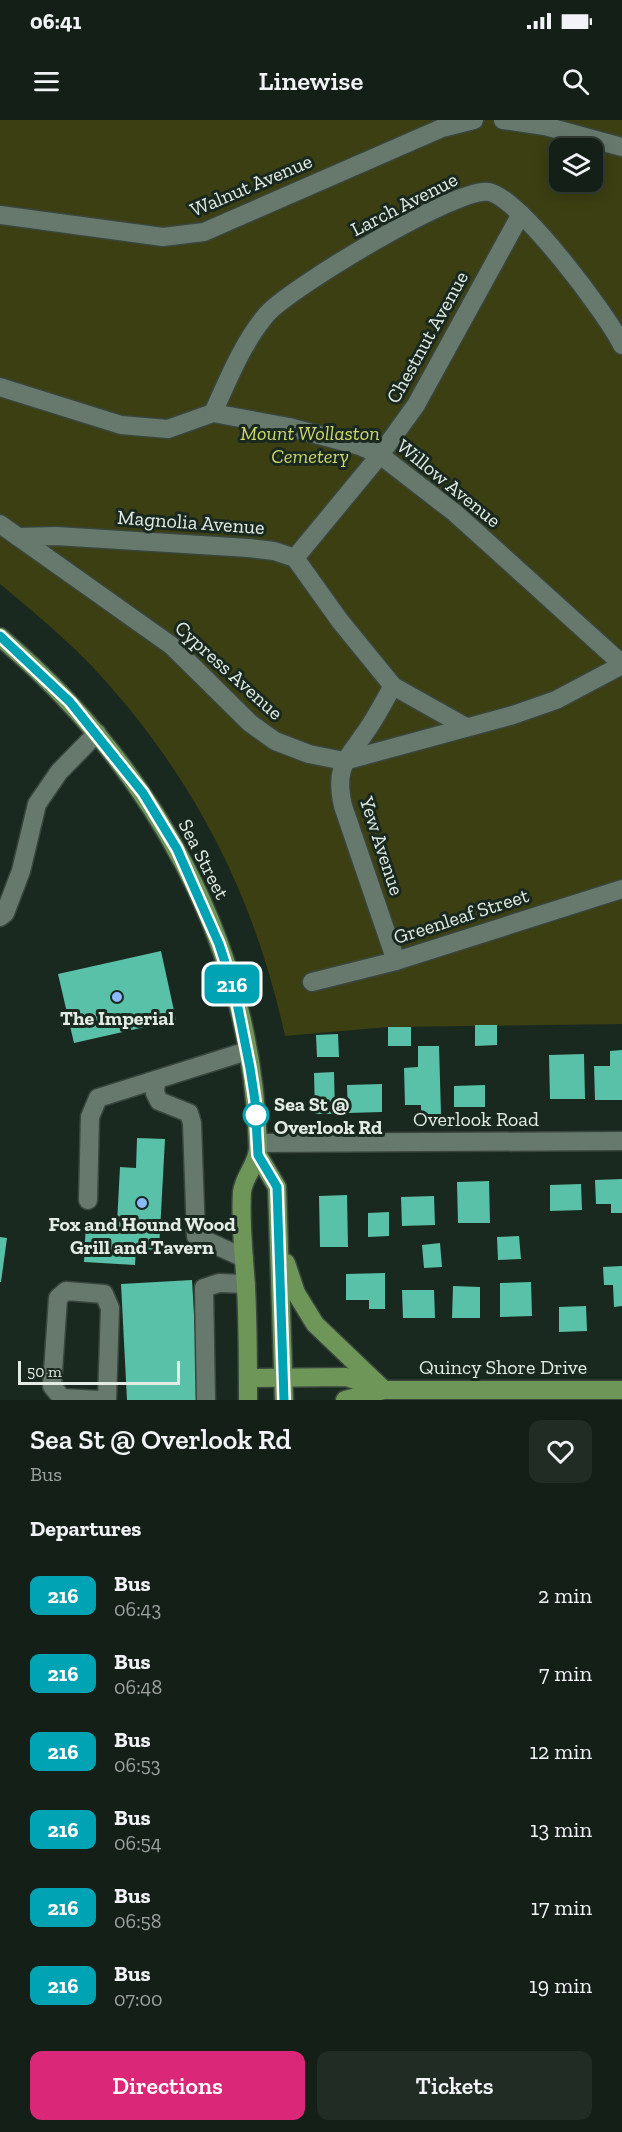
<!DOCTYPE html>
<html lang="en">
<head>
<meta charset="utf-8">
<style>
	body { margin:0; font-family:"Zilla Slab",serif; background:#212c24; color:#f1f3f6; height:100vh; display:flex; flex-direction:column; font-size:22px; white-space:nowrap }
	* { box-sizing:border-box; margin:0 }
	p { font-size:20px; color:#9da2a1 }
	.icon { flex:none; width:33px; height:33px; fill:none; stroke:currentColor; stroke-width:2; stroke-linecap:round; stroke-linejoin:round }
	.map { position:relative; height:1280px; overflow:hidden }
	.side { display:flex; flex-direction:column; background:#141f17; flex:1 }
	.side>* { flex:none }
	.badge { padding:0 12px; border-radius:9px; font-size:21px; line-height:39px }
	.tools { position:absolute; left:549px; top:18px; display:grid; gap:12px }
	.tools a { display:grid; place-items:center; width:54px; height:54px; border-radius:12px; background:#141f17; box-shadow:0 3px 15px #0003,0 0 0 2px #333d36; font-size:30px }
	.scale { position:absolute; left:18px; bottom:15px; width:162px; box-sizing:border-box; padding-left:6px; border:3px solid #e2ece5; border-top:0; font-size:16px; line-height:21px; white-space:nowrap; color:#e2ece5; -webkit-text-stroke:4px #1a291f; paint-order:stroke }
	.map>.badge { position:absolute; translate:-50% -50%; box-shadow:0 0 0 3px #fff }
	h2 { padding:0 30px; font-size:22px; line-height:54px }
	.round { display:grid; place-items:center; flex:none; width:63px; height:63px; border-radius:12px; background:#212c24 }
	.overview { display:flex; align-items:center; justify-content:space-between; height:102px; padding:0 30px }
	h1 { font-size:28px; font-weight:600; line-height:45px }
	.button { display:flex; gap:12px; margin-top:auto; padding:12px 30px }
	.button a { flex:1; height:69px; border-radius:12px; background:#db2777; color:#fff; font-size:24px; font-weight:600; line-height:69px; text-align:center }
	.button a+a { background:#212c24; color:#f1f3f6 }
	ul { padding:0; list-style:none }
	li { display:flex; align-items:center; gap:18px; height:78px; padding:0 30px }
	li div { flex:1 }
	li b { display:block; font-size:22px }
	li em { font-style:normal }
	li .badge { min-width:66px; font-weight:700; text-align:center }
	.status { display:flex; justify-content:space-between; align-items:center; height:42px; padding:0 30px; background:#141f17; direction:ltr }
	.status svg { height:16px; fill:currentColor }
	header { display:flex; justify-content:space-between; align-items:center; height:78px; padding:0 30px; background:#141f17; font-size:27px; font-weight:600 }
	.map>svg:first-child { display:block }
	.green { fill:#3c3f12; fill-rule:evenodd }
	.building { fill:#59c1a7 }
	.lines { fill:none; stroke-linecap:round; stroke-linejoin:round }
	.minor-casing { stroke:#39463d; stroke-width:21 }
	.major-casing { stroke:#39463d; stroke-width:21 }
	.minor { stroke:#67796c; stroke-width:18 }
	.major { stroke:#6e9658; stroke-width:18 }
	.line-casing { stroke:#fff; stroke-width:14 }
	.line { stroke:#00a3b4; stroke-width:9 }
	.poi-dot { fill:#8abafc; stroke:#1a291f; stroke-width:2 }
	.stop-dot { fill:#fff; stroke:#00a3b4; stroke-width:3 }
	.labels { text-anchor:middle; stroke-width:6; stroke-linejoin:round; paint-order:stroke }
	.street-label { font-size:20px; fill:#e2ece5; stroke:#1a291f }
	.park-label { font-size:20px; font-style:italic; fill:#cfd86b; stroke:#1a291f }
	.poi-label { font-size:20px; font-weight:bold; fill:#e2ece5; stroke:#1a291f }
	.stop-label { font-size:20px; font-weight:bold; fill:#e2ece5; stroke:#1a291f; text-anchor:start }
</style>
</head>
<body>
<div class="status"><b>06:41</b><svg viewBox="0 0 49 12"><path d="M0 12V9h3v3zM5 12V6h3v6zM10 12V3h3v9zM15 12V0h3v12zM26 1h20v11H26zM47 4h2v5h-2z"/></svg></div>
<header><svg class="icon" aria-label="menu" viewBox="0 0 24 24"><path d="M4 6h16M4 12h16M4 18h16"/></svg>Linewise<svg class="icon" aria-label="search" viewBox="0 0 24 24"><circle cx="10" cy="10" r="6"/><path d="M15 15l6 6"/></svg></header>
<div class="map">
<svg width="622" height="1280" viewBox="0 0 622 1280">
	<rect width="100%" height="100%" fill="#1a291f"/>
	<path class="green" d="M0,0H622V904L388,907L285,916C255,778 196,661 101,556C71,523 35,493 0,464ZM560,28H592V62H560Z"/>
	<g class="building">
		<polygon points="161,831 176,900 74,923 58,854"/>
		<polygon points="475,905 497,905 497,925 475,926"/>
		<rect x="388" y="907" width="23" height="19"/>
		<polygon points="338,914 339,937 317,937 316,915"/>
		<polygon points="418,926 439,926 441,994 421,995 421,985 405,985 404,948 418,947"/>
		<polygon points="622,930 622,980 595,980 594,946 610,946 610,931"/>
		<polygon points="584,934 585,979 550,979 549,935"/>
		<polygon points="334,952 335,994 315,994 314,953"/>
		<polygon points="382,964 382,992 348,993 347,965"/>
		<polygon points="485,965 485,987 454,987 454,966"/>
		<polygon points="137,1018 165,1019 159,1130 136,1129 135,1145 84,1142 86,1101 117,1103 120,1047 136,1048"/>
		<polygon points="622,1059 622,1093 611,1093 611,1084 596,1084 595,1060"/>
		<polygon points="489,1061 490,1103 458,1103 457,1062"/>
		<polygon points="581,1064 582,1090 550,1091 550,1065"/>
		<polygon points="347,1075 348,1127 320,1127 319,1076"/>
		<polygon points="434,1076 435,1105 402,1106 401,1077"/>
		<polygon points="389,1092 389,1116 368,1117 368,1093"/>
		<polygon points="519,1116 521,1139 498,1140 497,1117"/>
		<polygon points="0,1117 7,1118 1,1162 0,1162"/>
		<polygon points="440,1123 442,1147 424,1148 422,1125"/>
		<polygon points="622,1146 622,1186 614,1187 613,1165 604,1165 603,1147"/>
		<polygon points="385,1153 385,1189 369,1189 369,1180 346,1180 346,1154"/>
		<polygon points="192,1160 199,1280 127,1280 121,1164"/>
		<polygon points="531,1162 532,1196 500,1197 500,1163"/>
		<polygon points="453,1166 480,1167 480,1198 452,1198"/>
		<polygon points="402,1170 434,1170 435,1198 403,1198"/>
		<polygon points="586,1186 587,1211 559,1212 559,1187"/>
	</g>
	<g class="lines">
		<g class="minor-casing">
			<g id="minor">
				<polyline points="503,0 545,6 622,27"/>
				<polyline points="0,95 163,117 204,112 442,8 474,0"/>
				<polyline points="0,267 121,305 168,309 213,293 289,307 360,326 380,335 455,393 622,544"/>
				<path d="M213,293C228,260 243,222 267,194C290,168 458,66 489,72C520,78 607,194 622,225"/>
				<polyline points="0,404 172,526 250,603 275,621 309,634 344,641 513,595 556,580 622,545"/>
				<polyline points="18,417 56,416 249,428 274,431 295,438 340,501 393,566 466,607"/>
				<polyline points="295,438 380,335 416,285 521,94"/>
				<path d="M393,566C384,581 377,596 367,610C347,640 334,646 343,686L396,841"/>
				<polyline points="0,797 5,793 21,751 37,684 59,652 97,613"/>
				<polyline points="312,862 396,841 622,769"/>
				<polyline points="156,960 155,973 159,981 189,993 192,1003 196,1116 244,1138"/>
				<polyline points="258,1023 622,1021"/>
				<polyline points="88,1080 90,997 98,978 247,931"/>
				<polyline points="99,1280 62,1278 52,1266 58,1178 66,1171 104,1174 110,1188 107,1280"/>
				<polyline points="206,1280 204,1168 219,1163 246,1164"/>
			</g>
		</g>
		<g class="major-casing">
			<g id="major">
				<path d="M0,517C152,646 252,823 258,1026C259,1043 244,1055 242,1072C240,1103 244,1136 246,1167C248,1205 248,1242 248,1280"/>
				<polyline points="258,1035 277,1067 284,1280"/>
				<polyline points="286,1143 296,1173 315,1204 384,1270"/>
				<polyline points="248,1258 346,1257 380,1268"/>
				<polyline points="345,1280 384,1270 622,1270"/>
			</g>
		</g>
		<use href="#minor" class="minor"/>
		<use href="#major" class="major"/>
	</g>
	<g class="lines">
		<g class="line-casing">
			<polyline id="line" points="0,516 70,582 143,673 177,729 219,824 235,873 250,948 255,981 258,1035 277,1067 284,1280"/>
		</g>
		<use href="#line" class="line"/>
	</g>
	<g class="poi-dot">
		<circle cx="117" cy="877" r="6"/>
		<circle cx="142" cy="1083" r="6"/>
	</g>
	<circle class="stop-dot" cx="256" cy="995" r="12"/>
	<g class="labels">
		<g class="street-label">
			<text transform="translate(251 65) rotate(-23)" y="7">Walnut Avenue</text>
			<text transform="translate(404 84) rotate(-27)" y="7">Larch Avenue</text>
			<text transform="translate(427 217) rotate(-61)" y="7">Chestnut Avenue</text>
			<text transform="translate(449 363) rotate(39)" y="7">Willow Avenue</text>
			<text transform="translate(191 402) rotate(4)" y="7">Magnolia Avenue</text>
			<text transform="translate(229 550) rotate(42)" y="7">Cypress Avenue</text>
			<text transform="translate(382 726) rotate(72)" y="7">Yew Avenue</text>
			<text transform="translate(204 739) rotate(63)" y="7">Sea Street</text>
			<text transform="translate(461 796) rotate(-18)" y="7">Greenleaf Street</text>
			<text x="476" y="1006">Overlook Road</text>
			<text x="503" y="1254">Quincy Shore Drive</text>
		</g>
		<g class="park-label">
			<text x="310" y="320">Mount Wollaston<tspan x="310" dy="23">Cemetery</tspan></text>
		</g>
		<g class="poi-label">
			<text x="117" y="905">The Imperial</text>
			<text x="142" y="1111">Fox and Hound Wood<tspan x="142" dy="23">Grill and Tavern</tspan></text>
		</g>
		<g class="stop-label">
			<text x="274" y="991">Sea St @<tspan x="274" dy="23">Overlook Rd</tspan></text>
		</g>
	</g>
</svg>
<div class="tools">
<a><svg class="icon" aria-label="layers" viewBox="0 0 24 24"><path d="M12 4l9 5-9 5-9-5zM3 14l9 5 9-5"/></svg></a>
</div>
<div class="scale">50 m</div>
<b class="badge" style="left:232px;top:864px;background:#00a3b4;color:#fff">216</b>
</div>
<section class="side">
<div class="overview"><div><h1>Sea St @ Overlook Rd</h1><p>Bus</p></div><a class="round"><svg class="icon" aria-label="heart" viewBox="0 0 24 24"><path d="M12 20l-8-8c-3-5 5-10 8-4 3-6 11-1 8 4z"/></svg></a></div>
<h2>Departures</h2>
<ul>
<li><span class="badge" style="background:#00a3b4;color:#fff">216</span><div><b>Bus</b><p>06:43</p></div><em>2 min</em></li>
<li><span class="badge" style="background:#00a3b4;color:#fff">216</span><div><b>Bus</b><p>06:48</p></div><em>7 min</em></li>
<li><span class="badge" style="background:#00a3b4;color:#fff">216</span><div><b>Bus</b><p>06:53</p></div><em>12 min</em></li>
<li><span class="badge" style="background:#00a3b4;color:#fff">216</span><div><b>Bus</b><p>06:54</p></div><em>13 min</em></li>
<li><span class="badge" style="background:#00a3b4;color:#fff">216</span><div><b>Bus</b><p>06:58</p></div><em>17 min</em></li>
<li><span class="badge" style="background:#00a3b4;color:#fff">216</span><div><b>Bus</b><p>07:00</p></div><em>19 min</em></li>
</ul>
<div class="button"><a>Directions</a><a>Tickets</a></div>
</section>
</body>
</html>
